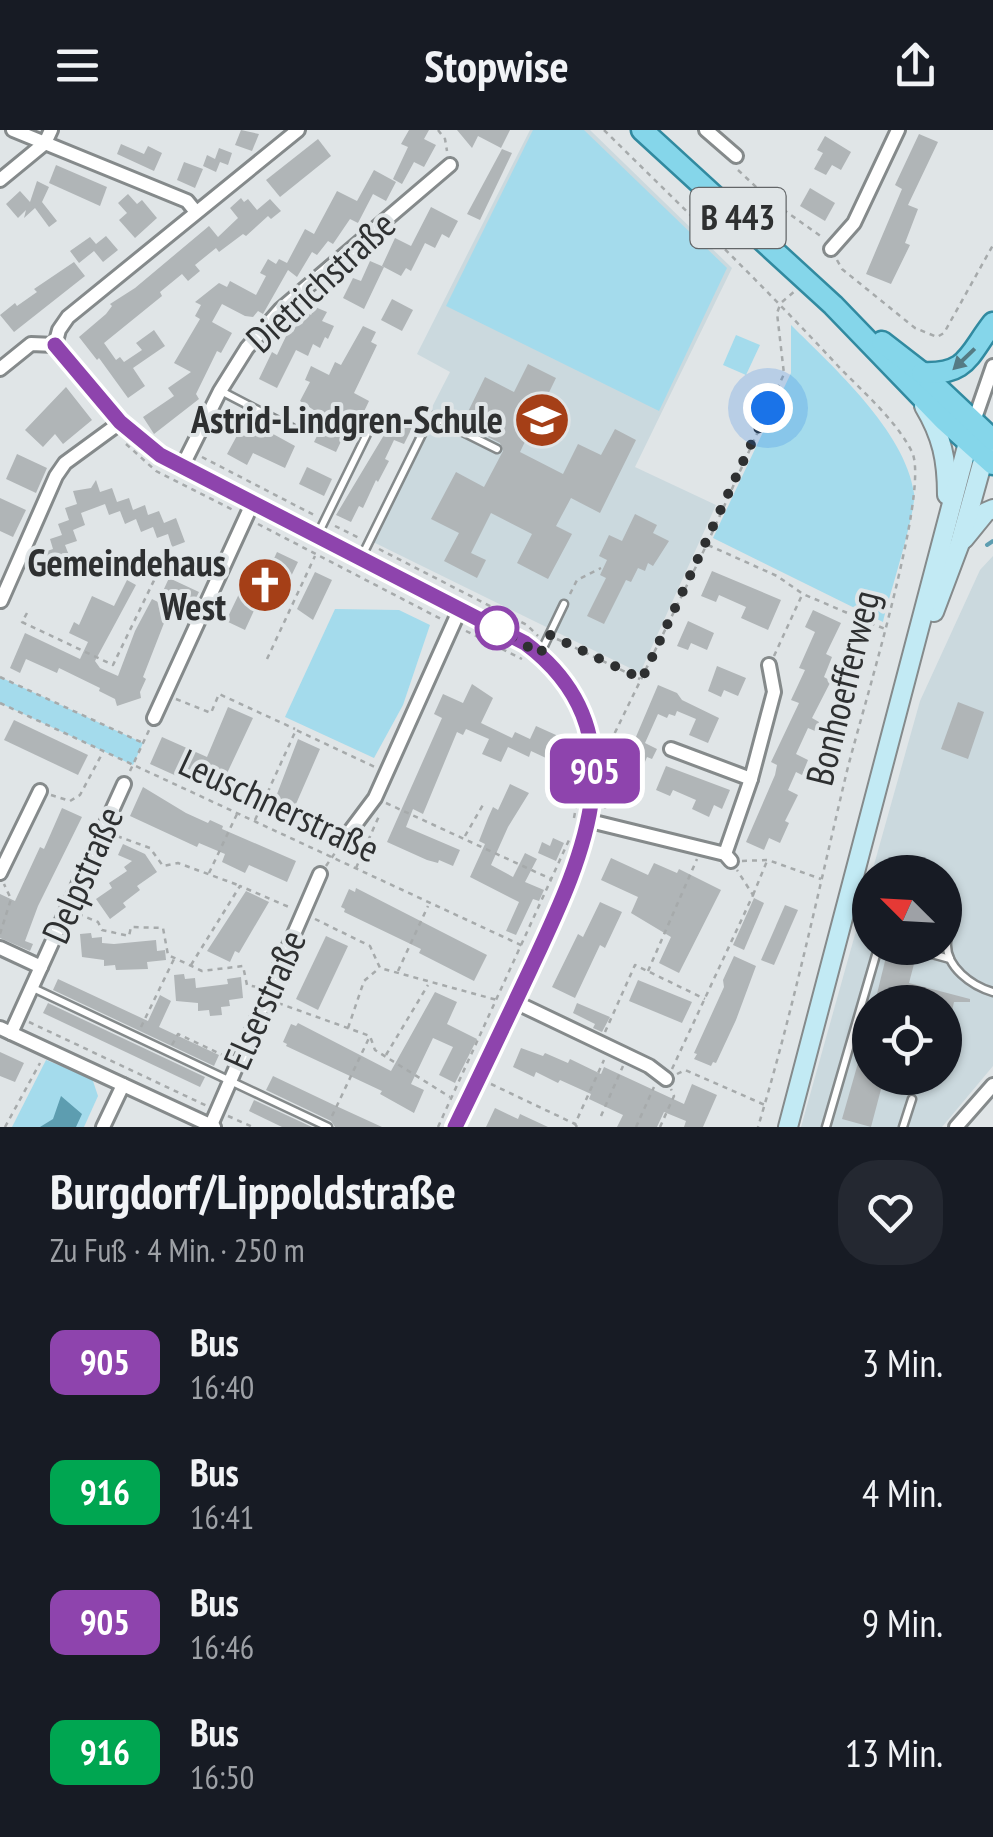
<!DOCTYPE html>
<html lang="de">
<head>
<meta charset="utf-8">
<style>
	body { margin:0; font-family:"PT Sans Narrow",sans-serif; background:#242831; color:#f1f3f6; height:100vh; display:flex; flex-direction:column; font-size:38px; white-space:nowrap }
	* { box-sizing:border-box; margin:0 }
	p { font-size:32px; color:#9ea1a6 }
	.icon { flex:none; width:55px; height:55px; fill:none; stroke:currentColor; stroke-width:2; stroke-linecap:round; stroke-linejoin:round }
	.map { position:relative; height:997px; overflow:hidden }
	.drawer { display:flex; flex-direction:column; background:#171b24; flex:1 }
	.drawer>* { flex:none }
	.badge { padding:0 20px; border-radius:15px; font-size:35px; line-height:65px }
	.needle { width:65px; rotate:294deg }
	.buttons { position:absolute; left:852px; top:725px; display:grid; gap:20px }
	.buttons a { display:grid; place-items:center; width:110px; height:110px; border-radius:50%; background:#171b24; box-shadow:0 2px 8px #0004; font-size:50px }
	.you { position:absolute; width:50px; height:50px; margin:-25px; border:8px solid #fff; border-radius:50%; background:#1a73e8; box-shadow:0 0 0 15px #1a73e833 }
	.map>.badge { position:absolute; translate:-50% -50%; box-shadow:0 0 0 5px #fff }
	.round { display:grid; place-items:center; flex:none; width:105px; height:105px; border-radius:40px; background:#242831 }
	.head { display:flex; align-items:center; justify-content:space-between; height:170px; padding:0 50px }
	h1 { font-size:48px; font-weight:800; line-height:75px }
	ul { padding:0; list-style:none }
	li { display:flex; align-items:center; gap:30px; height:130px; padding:0 50px }
	li div { flex:1 }
	li b { display:block; font-size:38px }
	li em { font-style:normal }
	li .badge { min-width:110px; font-weight:700; text-align:center }
	header { display:flex; justify-content:space-between; align-items:center; height:130px; padding:0 50px; background:#171b24; font-size:45px; font-weight:800 }
	.map>svg:first-child { display:block }
	.built { fill:#cbd9de; fill-rule:evenodd }
	.green { fill:#a4dbec }
	.water { fill:#5d9db0 }
	.lines { fill:none; stroke-linecap:round; stroke-linejoin:round }
	.stream { stroke:#5d9db0; stroke-width:4 }
	.building { fill:#b0b5b7 }
	.lane-casing { stroke:#858a8b; stroke-width:11 }
	.street-casing { stroke:#858a8b; stroke-width:18 }
	.secondary-casing { stroke:#858a8b; stroke-width:22 }
	.primary-casing { stroke:#318aa0; stroke-width:25 }
	.path { stroke:#a6aaab; stroke-width:2.5; stroke-dasharray:5 5; stroke-linecap:butt }
	.lane { stroke:#fff; stroke-width:6 }
	.street { stroke:#fff; stroke-width:12 }
	.secondary { stroke:#c2eaf4; stroke-width:18 }
	.primary { stroke:#85d6ea; stroke-width:20 }
	.oneway { fill:#557b84 }
	.line-casing { stroke:#fff; stroke-width:22 }
	.line { stroke:#8e44ad; stroke-width:15 }
	.walk { stroke:#2e3031; stroke-width:10; stroke-dasharray:0 18 }
	.stop-dot { fill:#fff; stroke:#8e44ad; stroke-width:5 }
	.labels { text-anchor:middle; stroke-width:8; stroke-linejoin:round; paint-order:stroke }
	.shield { fill:#e0e5e7; stroke:#636668; stroke-width:2.5 }
	.shield-label { font-size:35px; font-weight:bold; fill:#2e3031 }
	.street-label { font-size:38px; fill:#2e3031; stroke:#e0e5e7 }
	.poi-label { font-size:38px; font-weight:bold; fill:#2e3031; stroke:#e0e5e7; text-anchor:end }
</style>
</head>
<body>
<header><svg class="icon" aria-label="menu" viewBox="0 0 24 24"><path d="M4 6h16M4 12h16M4 18h16"/></svg>Stopwise<svg class="icon" aria-label="share" viewBox="0 0 24 24"><path d="M12 15V3M7 8l5-5 5 5M5 13v7h14v-7"/></svg></header>
<div class="map">
<svg width="993" height="997" viewBox="0 0 993 997">
	<rect width="100%" height="100%" fill="#e0e5e7"/>
	<g class="built">
		<polygon points="530,0 590,0 732,138 635,337 716,375 640,543 365,408 450,242 417,224"/>
		<path d="M993,426V936L942,997H801L870,751V818H945V742H872L920,571L980,440ZM870,872H945V948H870Z"/>
	</g>
	<g class="green">
		<polygon points="533,0 584,0 727,138 659,281 446,176"/>
		<path d="M791,195C833,237 905,301 914,363C917,380 888,469 883,492L713,408L791,243Z"/>
		<polygon points="736,205 760,215 746,245 723,235"/>
		<polygon points="335,479 399,480 430,495 403,575 374,628 285,587"/>
		<polygon points="0,547 143,613 133,635 0,573"/>
		<polygon points="46,930 92,948 98,966 84,997 12,997"/>
	</g>
	<polygon class="water" points="61,966 82,984 76,997 40,997 53,989"/>
	<g class="lines">
		<polyline class="stream" points="987,415 993,411"/>
	</g>
	<g class="building">
		<polygon points="241,0 259,4 252,21 235,15"/>
		<polygon points="409,0 429,0 424,9 436,15 424,37 414,32 402,54 393,49 408,17 401,14"/>
		<polygon points="457,0 510,0 501,18 478,6 472,18"/>
		<polygon points="919,4 938,12 908,75 918,79 905,113 910,115 891,154 866,144 902,59 895,55"/>
		<polygon points="825,6 851,22 841,40 832,35 826,45 814,39 823,23 817,20"/>
		<polygon points="318,9 331,26 280,67 266,50"/>
		<polygon points="121,14 144,24 148,16 162,23 154,41 117,24"/>
		<polygon points="219,18 232,23 228,35 220,32 216,42 203,36 207,25 215,29"/>
		<polygon points="502,19 512,23 480,90 467,84"/>
		<polygon points="184,32 203,39 195,58 177,50"/>
		<polygon points="56,35 107,57 100,76 49,53"/>
		<polygon points="374,40 396,52 386,71 373,64 358,93 350,89 333,114 328,111 317,125 312,122 297,147 288,140 263,184 258,181 253,187 245,186 222,174 212,192 232,203 221,223 217,221 196,264 199,269 154,304 143,287 174,266 168,258 191,242 174,233 200,189 195,186 201,175 195,172 219,153 227,157 230,151 256,165 266,146 260,143 268,129 276,134 279,129 287,133 305,99 314,104 337,61 357,71"/>
		<polygon points="37,51 49,57 42,72 57,91 49,97 35,78 24,88 26,80 18,88 6,74 20,61 30,72"/>
		<polygon points="810,58 835,73 825,91 800,76"/>
		<polygon points="128,64 137,74 142,70 157,88 135,108 119,90 127,83 118,73"/>
		<polygon points="241,68 244,72 248,69 257,80 270,69 281,81 271,89 268,86 246,106 243,104 219,122 216,118 195,135 200,141 188,151 182,144 160,162 162,166 104,213 116,230 120,227 124,232 142,220 136,213 154,200 165,216 133,238 145,256 128,268 99,228 97,230 79,207 106,184 112,176 110,174 135,158 209,96 218,107 238,88 230,78"/>
		<polygon points="431,77 458,91 449,108 442,104 435,118 425,113 411,141 406,138 401,146 382,136 395,108 411,116"/>
		<polygon points="106,106 118,120 103,132 94,121 79,133 70,121 90,107 96,114"/>
		<polygon points="370,131 384,137 364,179 343,168 353,148 361,151"/>
		<polygon points="74,132 85,146 14,202 0,185 15,173 17,176 37,162 34,159"/>
		<polygon points="392,169 413,180 402,201 381,190"/>
		<polygon points="315,177 327,182 322,191 334,196 328,209 325,207 320,218 313,214 308,226 296,220 277,258 259,249 272,222 277,225 289,200 293,202 298,192 302,194 307,183 311,185"/>
		<polygon points="363,196 376,202 371,212 377,215 354,263 369,271 360,290 353,286 336,322 314,312 326,288 300,271 310,252 305,250 311,236 329,245 335,232 341,235"/>
		<polygon points="528,234 556,248 520,322 563,344 578,314 601,325 615,299 636,310 600,383 571,368 556,396 572,404 548,449 517,433 532,404 491,383 471,423 486,430 477,448 444,431 459,403 431,389 456,342 484,357 503,321 500,313 462,294 485,247 514,262"/>
		<polygon points="66,257 92,290 63,314 55,304 43,317 25,300"/>
		<polygon points="396,285 414,294 404,314 394,310 385,329 389,331 378,352 376,350 363,378 359,376 351,392 336,385"/>
		<polygon points="246,289 295,316 285,338 253,323 247,335 227,324"/>
		<polygon points="17,324 47,338 36,363 6,349"/>
		<polygon points="307,337 332,349 324,366 299,354"/>
		<polygon points="96,350 100,362 112,358 117,372 129,368 133,380 145,375 148,385 159,381 164,393 176,388 185,412 172,417 168,404 157,408 153,397 141,402 136,389 125,394 120,381 109,385 105,374 81,383 85,395 73,400 77,411 65,415 70,428 58,432 62,443 50,448 41,423 53,419 50,409 62,405 58,394 69,390 65,378 77,374 73,361 91,358"/>
		<polygon points="0,368 26,380 13,407 0,401"/>
		<polygon points="635,384 657,395 653,403 669,411 653,436 648,433 645,441 638,438 631,452 626,450 604,494 587,486 606,448 600,445 607,430 599,426 609,405 622,411"/>
		<polygon points="277,422 298,432 280,469 263,461 245,500 226,491 249,443 264,450"/>
		<polygon points="712,441 781,470 768,500 741,488 746,477 719,465 716,472 701,466"/>
		<polygon points="315,442 332,450 313,490 297,479"/>
		<polygon points="169,448 199,462 194,472 180,465 169,490 166,488 143,547 146,549 140,562 141,568 117,576 115,569 99,561 100,558 59,538 57,543 26,529 20,543 10,538 25,503 80,529 88,512 69,503 74,492 79,495 92,466 114,476 127,450 136,455 95,531 100,538 118,546 135,501 152,469 158,472"/>
		<polygon points="813,480 841,493 826,524 832,527 824,547 831,551 812,588 819,592 815,601 808,598 796,624 808,630 802,645 796,642 788,660 798,665 785,691 789,693 780,713 769,708 764,720 746,712 775,645 777,635 771,632 799,573 791,570 805,540 799,538 815,502 805,497"/>
		<polygon points="688,491 714,503 707,520 691,513 688,520 677,516"/>
		<polygon points="717,536 746,548 738,566 724,560 721,567 708,561"/>
		<polygon points="472,554 493,568 481,593 512,608 515,602 530,609 536,596 556,605 546,628 531,621 529,627 508,617 501,632 482,624 489,609 466,599 463,605 457,602 423,684 413,679 406,697 460,720 453,736 439,730 438,733 427,730 387,712 442,588 434,584 443,564 463,573"/>
		<polygon points="658,555 677,563 682,570 719,588 708,613 689,605 696,589 677,581 675,586 669,584 667,588 658,584 645,613 657,619 652,629 647,627 638,649 621,642"/>
		<polygon points="958,572 984,582 968,629 941,619"/>
		<polygon points="228,577 253,588 222,654 186,638 181,648 150,634 162,607 207,627"/>
		<polygon points="14,590 88,625 78,645 4,610"/>
		<polygon points="298,609 320,619 289,690 266,680 274,663 277,664"/>
		<polygon points="666,636 730,660 722,679 714,675 709,687 692,679 696,670 673,660 670,666 656,660"/>
		<polygon points="510,654 529,663 508,697 491,735 513,747 525,723 537,729 525,752 544,760 539,771 533,769 516,805 506,801 519,772 470,747 485,714 479,711 488,688 493,677 498,680"/>
		<polygon points="143,657 186,683 208,693 210,690 223,696 222,699 296,731 287,752 249,735 245,743 222,732 225,724 199,713 197,717 130,686"/>
		<polygon points="62,678 82,687 38,776 25,811 33,814 30,821 0,808 0,764 15,771 40,717 44,719"/>
		<polygon points="553,708 564,713 556,731 538,723 542,712 550,716"/>
		<polygon points="123,714 145,724 157,742 137,756 140,760 123,773 126,777 110,789 96,769 112,758 109,753 127,741 124,737 132,731 118,725"/>
		<polygon points="611,728 648,745 654,733 677,743 679,739 721,760 679,843 659,833 671,807 631,783 638,767 601,750"/>
		<polygon points="356,758 487,825 474,851 419,823 421,819 344,782 345,779 341,777 349,759 355,762"/>
		<polygon points="246,761 269,772 239,823 235,821 230,832 207,821"/>
		<polygon points="754,768 764,773 744,820 733,815"/>
		<polygon points="600,772 622,782 605,818 600,815 575,868 552,857 578,804 583,807"/>
		<polygon points="785,775 798,780 774,835 761,830"/>
		<polygon points="91,803 92,808 102,807 102,813 114,814 156,810 157,821 165,820 166,830 147,832 148,839 116,840 115,835 104,836 104,830 82,827 80,804"/>
		<polygon points="326,806 348,816 318,880 296,869"/>
		<polygon points="734,826 756,836 736,890 716,933 713,932 711,936 694,929 697,924 694,923 724,857 723,850"/>
		<polygon points="886,827 914,834 909,853 970,869 970,872 954,872 949,895 945,894 945,872 875,872"/>
		<polygon points="184,844 185,849 195,848 196,858 228,854 227,849 241,847 243,868 229,870 230,876 221,877 222,885 210,886 209,880 198,881 198,873 176,871 174,845"/>
		<polygon points="58,849 148,891 160,865 171,871 159,897 219,925 214,936 53,860"/>
		<polygon points="638,850 692,872 682,893 629,871"/>
		<polygon points="435,862 457,872 447,894 477,909 455,953 439,945 453,917 433,908 411,954 424,960 414,983 380,964 382,961 286,916 287,914 283,912 291,894 296,896 298,893 391,941"/>
		<polygon points="48,873 205,947 200,957 43,883"/>
		<polygon points="577,873 610,887 602,902 593,898 595,894 573,883"/>
		<polygon points="866,905 870,905 870,948 884,948 871,997 842,989"/>
		<polygon points="521,918 543,926 545,923 568,933 570,929 601,944 604,937 684,974 692,954 717,965 703,997 684,997 686,991 664,982 657,997 617,997 623,985 589,969 591,964 560,950 558,953 536,942 534,947 513,937"/>
		<polygon points="0,922 24,933 15,952 0,946"/>
		<polygon points="273,946 334,975 382,997 335,997 331,991 266,960"/>
		<polygon points="254,970 312,997 282,997 249,981"/>
		<polygon points="495,978 518,989 520,984 548,997 486,997"/>
	</g>
	<g class="lines">
		<g class="lane-casing">
			<g id="lane">
				<polyline points="221,261 292,298"/>
				<polyline points="317,406 367,304"/>
				<polyline points="361,428 431,286 497,319"/>
				<polyline points="540,524 564,474"/>
				<path d="M945,786L955,789C952,796 948,805 947,812C945,837 972,856 993,862"/>
				<polyline points="910,818 950,829"/>
				<polyline points="31,857 328,997"/>
				<polyline points="826,997 878,818"/>
				<polyline points="903,997 912,969"/>
			</g>
		</g>
		<g class="street-casing">
			<g id="street">
				<polyline points="13,0 187,71 196,82"/>
				<polyline points="706,0 736,26"/>
				<polyline points="0,50 45,13 51,0"/>
				<polyline points="831,119 854,93 898,0"/>
				<path d="M55,215L121,292L161,325L525,513C647,602 579,737 528,845C504,895 480,946 455,997"/>
				<polyline points="0,239 31,214 55,215 59,200 68,187 298,0"/>
				<polyline points="974,291 993,236"/>
				<polyline points="182,337 220,261 247,218 281,179 450,35"/>
				<polyline points="1,471 56,346 65,333 121,292"/>
				<polyline points="154,588 252,374"/>
				<polyline points="671,619 751,649"/>
				<polyline points="590,691 725,724 731,731"/>
				<polyline points="345,708 375,668 460,479"/>
				<polyline points="725,724 751,649 774,562 769,535"/>
				<polyline points="0,743 40,661"/>
				<polyline points="0,818 41,837"/>
				<polyline points="515,872 649,936 666,949"/>
				<polyline points="0,898 214,997"/>
				<polyline points="11,903 124,654"/>
				<polyline points="211,995 320,744"/>
				<polyline points="103,997 123,955"/>
				<polyline points="956,997 993,955"/>
			</g>
		</g>
		<g class="secondary-casing">
			<g id="secondary">
				<path d="M924,276C942,306 947,330 947,365"/>
				<polyline points="964,409 986,382 993,379"/>
				<polyline points="934,482 960,413 987,316"/>
				<polyline points="788,997 971,301"/>
			</g>
		</g>
		<g class="primary-casing">
			<g id="primary">
				<polyline points="642,0 833,175 944,290 993,334"/>
				<polyline points="882,212 922,243 993,310"/>
				<path d="M922,243C968,245 968,225 993,193"/>
			</g>
		</g>
		<g class="path">
			<polyline points="438,0 445,9 447,21"/>
			<path d="M604,0C683,78 763,155 838,236C863,262 896,290 912,322C931,362 859,590 846,645C818,763 793,881 758,997"/>
			<polyline points="738,40 771,71 822,107"/>
			<polyline points="837,130 842,139 915,198 937,207 944,203 993,115"/>
			<polyline points="782,172 795,161"/>
			<polyline points="126,314 156,341 233,380"/>
			<polyline points="202,327 314,385"/>
			<polyline points="258,394 441,489"/>
			<polyline points="335,396 359,408"/>
			<polyline points="708,415 777,446 803,464 885,499"/>
			<polyline points="379,419 527,495 538,506"/>
			<polyline points="570,464 577,450 601,438"/>
			<polyline points="27,483 22,492 113,535 159,440"/>
			<polyline points="466,501 522,529"/>
			<polyline points="557,509 640,549"/>
			<polyline points="774,526 802,465"/>
			<polyline points="267,529 315,426"/>
			<polyline points="0,547 143,613"/>
			<polyline points="176,569 211,583 219,564 295,599"/>
			<polyline points="0,573 523,816"/>
			<polyline points="606,621 707,414 784,244 777,183 780,175"/>
			<polyline points="130,641 150,598"/>
			<polyline points="51,665 70,671 80,665 103,622"/>
			<polyline points="386,673 551,749"/>
			<polyline points="605,679 607,637"/>
			<polyline points="574,688 578,666"/>
			<polyline points="255,690 296,600 375,637"/>
			<polyline points="117,706 150,718 163,736 178,733 238,755"/>
			<polyline points="465,706 484,673"/>
			<polyline points="742,731 768,730 821,749"/>
			<polyline points="326,736 339,717"/>
			<polyline points="356,738 379,686"/>
			<polyline points="209,743 237,684"/>
			<polyline points="753,765 767,731"/>
			<polyline points="78,784 98,792 102,800 129,806 131,797 163,798 168,825 202,841 243,836 247,855 257,857"/>
			<polyline points="315,789 370,816 380,838 497,870"/>
			<polyline points="0,804 11,769 4,754"/>
			<polyline points="191,835 240,756 289,777"/>
			<polyline points="398,841 428,776"/>
			<polyline points="648,841 697,729"/>
			<polyline points="278,873 370,906 375,920 450,967"/>
			<polyline points="29,892 207,976"/>
			<polyline points="141,897 174,829"/>
			<polyline points="348,898 364,851 377,840"/>
			<polyline points="605,902 635,835 705,869"/>
			<polyline points="172,915 178,904 227,927"/>
			<polyline points="386,925 428,855"/>
			<polyline points="672,939 753,765 737,740"/>
			<polyline points="677,944 685,940 765,975"/>
			<polyline points="491,954 575,994"/>
			<polyline points="228,986 253,997"/>
			<polyline points="332,986 369,908"/>
			<polyline points="601,986 623,936"/>
			<polyline points="5,997 40,933"/>
			<polyline points="438,997 569,710"/>
			<polyline points="577,997 575,994 604,930"/>
			<polyline points="636,997 654,957"/>
			<polyline points="660,997 674,966 671,959"/>
		</g>
		<use href="#lane" class="lane"/>
		<use href="#street" class="street"/>
		<use href="#secondary" class="secondary"/>
		<use href="#primary" class="primary"/>
	</g>
	<defs><path id="oneway-solid" d="M-6-.8H1V-3.2L6.5 0L1 3.2V.8H-6Z" transform="scale(2.5)"/></defs>
	<use class="oneway" href="#oneway-solid" transform="translate(964 229) rotate(136)"/>
	<g class="lines">
		<g class="line-casing">
			<path id="line" d="M55,215L120,292L160,325L525,513C644,602 582,729 531,838C506,891 481,944 455,997"/>
		</g>
		<use href="#line" class="line"/>
		<polyline class="walk" points="497,498 540,524 550,505 642,549 768,278"/>
	</g>
	<defs>
		<g id="school-disc" transform="scale(2.875)"><circle r="9.5" fill="#a53f17" stroke="#e0e5e7"/><path d="M0-5L7-2L0 1L-7-2ZM-4 1L0 2.5L4 1V4Q0 6-4 4Z" fill="#fff"/></g>
		<g id="church-disc" transform="scale(2.875)"><circle r="9.5" fill="#a53f17" stroke="#e0e5e7"/><path d="M-1.2-6h2.4v3.5h3.3v2.4h-3.3V6h-2.4V-.1h-3.3v-2.4h3.3Z" fill="#fff"/></g>
	</defs>
	<g fill-rule="evenodd">
		<use href="#school-disc" x="542" y="290"/>
		<use href="#church-disc" x="265" y="455"/>
	</g>
	<circle class="stop-dot" cx="497" cy="498" r="20"/>
	<g class="labels">
		<rect class="shield" x="690.5" y="58" width="95" height="60" rx="8"/>
		<g class="shield-label">
			<text x="738" y="100">B 443</text>
		</g>
		<g class="street-label">
			<text transform="translate(321 152) rotate(-43)" y="13">Dietrichstraße</text>
			<text transform="translate(843 558) rotate(-76)" y="13">Bonhoefferweg</text>
			<text transform="translate(279 676) rotate(25)" y="13">Leuschnerstraße</text>
			<text transform="translate(83 745) rotate(-66)" y="13">Delpstraße</text>
			<text transform="translate(265 870) rotate(-66)" y="13">Elserstraße</text>
		</g>
		<g class="poi-label">
			<text x="503" y="303">Astrid-Lindgren-Schule</text>
			<text x="226" y="446">Gemeindehaus<tspan x="226" dy="44">West</tspan></text>
		</g>
	</g>
</svg>
<div class="buttons">
<a><svg class="needle" viewBox="-14 -14 28 28"><path d="M0-13l5 13h-10z" fill="#e53935"/><path d="M0 13l5-13h-10z" fill="#9ea1a6"/></svg></a>
<a><svg class="icon" aria-label="locate" viewBox="0 0 24 24"><circle cx="12" cy="12" r="6"/><path d="M12 2v4M12 18v4M2 12h4M18 12h4"/></svg></a>
</div>
<div class="you" style="left:768px;top:278px"></div>
<b class="badge" style="left:595px;top:641px;background:#8e44ad;color:#fff">905</b>
</div>
<section class="drawer">
<div class="head"><div><h1>Burgdorf/Lippoldstraße</h1><p>Zu Fuß · 4 Min. · 250 m</p></div><a class="round"><svg class="icon" aria-label="heart" viewBox="0 0 24 24"><path d="M12 20l-8-8c-3-5 5-10 8-4 3-6 11-1 8 4z"/></svg></a></div>
<ul>
<li><span class="badge" style="background:#8e44ad;color:#fff">905</span><div><b>Bus</b><p>16:40</p></div><em>3 Min.</em></li>
<li><span class="badge" style="background:#00a651;color:#fff">916</span><div><b>Bus</b><p>16:41</p></div><em>4 Min.</em></li>
<li><span class="badge" style="background:#8e44ad;color:#fff">905</span><div><b>Bus</b><p>16:46</p></div><em>9 Min.</em></li>
<li><span class="badge" style="background:#00a651;color:#fff">916</span><div><b>Bus</b><p>16:50</p></div><em>13 Min.</em></li>
</ul>
</section>
</body>
</html>
